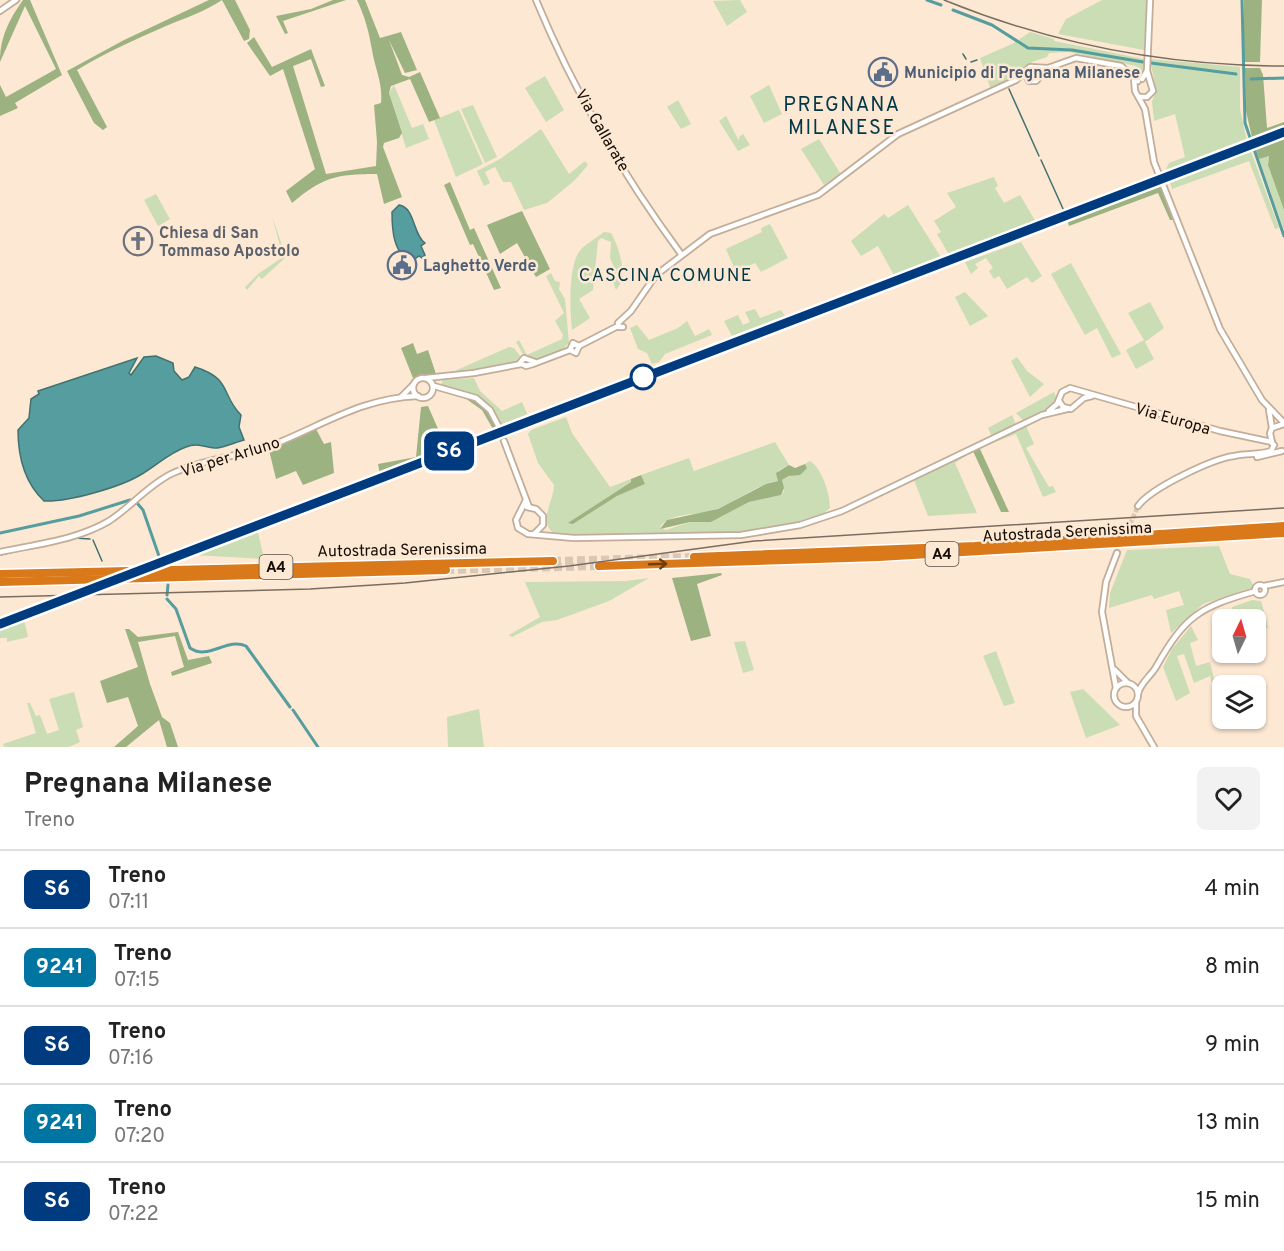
<!DOCTYPE html>
<html lang="it">
<head>
<meta charset="utf-8">
<style>
	body { margin:0; font-family:Overpass,sans-serif; background:#f2f2f2; color:#222; height:100vh; display:flex; flex-direction:column; font-size:22px; white-space:nowrap }
	* { box-sizing:border-box; margin:0 }
	p { font-size:20px; color:#767676 }
	.icon { flex:none; width:33px; height:33px; fill:none; stroke:currentColor; stroke-width:2; stroke-linecap:round; stroke-linejoin:round }
	.map { position:relative; height:747px; overflow:hidden }
	.drawer { display:flex; flex-direction:column; background:#fff; flex:1 }
	.drawer>* { flex:none }
	.badge { padding:0 12px; border-radius:9px; font-size:21px; line-height:39px }
	.needle { width:39px; rotate:5deg }
	.buttons { position:absolute; left:1212px; top:609px; display:grid; gap:12px }
	.buttons a { display:grid; place-items:center; width:54px; height:54px; border-radius:9px; background:#fff; box-shadow:0 2px 4px #0004; font-size:30px }
	.map>.badge { position:absolute; translate:-50% -50%; box-shadow:0 0 0 3px #fff }
	.round { display:grid; place-items:center; flex:none; width:63px; height:63px; border-radius:9px; background:#f2f2f2 }
	.summary { display:flex; align-items:center; justify-content:space-between; height:102px; padding:0 24px }
	h1 { font-size:28px; font-weight:700; line-height:45px }
	ul { padding:0; list-style:none }
	li { display:flex; align-items:center; gap:18px; height:78px; padding:0 24px; border-top:2px solid #e0e0e0 }
	li div { flex:1 }
	li b { display:block; font-size:22px }
	li em { font-style:normal }
	li .badge { min-width:66px; font-weight:700; text-align:center }
	.map>svg:first-child { display:block }
	.green { fill:#cbddb4 }
	.forest { fill:#9db281 }
	.water { fill:#559d9e; stroke:#427270; stroke-width:1.5 }
	.lines { fill:none; stroke-linecap:round; stroke-linejoin:round }
	.stream { stroke:#427270; stroke-width:1.5 }
	.canal { stroke:#559d9e; stroke-width:3 }
	.minor-tunnel { stroke:#dac7b4; stroke-width:4.5; stroke-dasharray:4.5 2; stroke-linecap:butt }
	.highway-tunnel { stroke:#dac7b4; stroke-width:8; stroke-dasharray:8 4; stroke-linecap:butt }
	.minor-casing { stroke:#c2ad99; stroke-width:8 }
	.highway-casing { stroke:#fff; stroke-width:11 }
	.minor { stroke:#fff; stroke-width:4.5 }
	.highway { stroke:#da791a; stroke-width:8 }
	.rail { stroke:#7a6d60; stroke-width:1.5 }
	.oneway { stroke:#6d3e0f }
	.line-casing { stroke:#fff; stroke-width:14 }
	.line { stroke:#003b80; stroke-width:9 }
	.stop-dot { fill:#fff; stroke:#003b80; stroke-width:3 }
	.labels { text-anchor:middle; stroke-width:5; stroke-linejoin:round; paint-order:stroke }
	.shield { fill:#fde8d3; stroke:#5a4f44; stroke-width:1.5 }
	.shield-label { font-size:15px; font-weight:bold; fill:#140d06 }
	.service-label { font-size:16px; font-weight:bold; fill:#4e5e75; stroke:#fde8d3; text-anchor:start }
	.street-label { font-size:16px; fill:#140d06; stroke:#fde8d3 }
	.worship-label { font-size:16px; font-weight:bold; fill:#5b616d; stroke:#fde8d3; text-anchor:start }
	.neighbourhood-label { font-size:18px; letter-spacing:1.5px; fill:#003848; stroke:#fde8d3 }
	.quarter-label { font-size:20px; letter-spacing:1.5px; fill:#003848; stroke:#fde8d3 }
</style>
</head>
<body>
<div class="map">
<svg width="1284" height="747" viewBox="0 0 1284 747">
	<rect width="100%" height="100%" fill="#fde8d3"/>
	<g class="green">
		<polygon points="740,0 747,12 727,26 713,1"/>
		<polygon points="1102,0 1148,0 1144,50 1058,34 1066,19"/>
		<polygon points="1030,32 1054,39 1054,41 1144,59 1144,73 1141,78 1137,78 1136,66 1069,52 1049,53 1047,57 1032,62 1009,82 991,90 980,58 1014,43"/>
		<polygon points="1150,59 1240,67 1240,109 1247,142 1164,173 1169,163 1185,157 1175,114 1154,121 1152,102 1156,90"/>
		<polygon points="545,76 564,110 546,122 525,88"/>
		<polygon points="394,85 412,128 423,124 429,139 406,148 389,93"/>
		<polygon points="769,85 782,114 764,123 750,96"/>
		<polygon points="678,100 691,124 681,129 667,107"/>
		<polygon points="473,105 497,157 485,163 461,109"/>
		<polygon points="459,110 483,164 456,177 434,120"/>
		<polygon points="726,116 739,141 739,137 743,134 750,145 738,151 719,121"/>
		<polygon points="541,129 569,174 585,161 588,165 574,181 547,203 524,210 511,182 503,182 495,167 485,172 490,183 484,186 477,171 500,159"/>
		<polygon points="819,139 840,173 824,185 801,149"/>
		<polygon points="1250,149 1279,228 1275,229 1249,161 1172,189 1169,180"/>
		<polygon points="1269,155 1268,165 1284,210 1284,230 1259,159"/>
		<polygon points="994,177 998,186 995,188 1004,203 1020,195 1036,222 1066,214 951,258 937,234 941,232 934,221 956,207 947,193"/>
		<polygon points="156,194 170,219 158,226 144,200"/>
		<polygon points="908,205 942,259 895,277 878,246 861,256 851,241 884,214 888,218"/>
		<polygon points="272,216 286,257 262,279 259,276 247,290 245,287 258,274 283,257"/>
		<polygon points="770,224 788,258 761,272 755,263 736,272 726,249 762,232 761,228"/>
		<path d="M604,232L611,233C619,247 629,277 616,290L612,279L615,269L610,258L611,242L601,238L598,241L593,290L579,299L590,318L572,330C570,311 568,268 579,252C583,245 597,238 604,232Z"/>
		<polygon points="1021,242 1042,276 1032,283 1027,277 1007,289 999,276 994,279 989,271 993,268 986,258 975,264 978,268 971,274 965,262"/>
		<polygon points="1071,263 1121,354 1112,358 1097,328 1085,335 1051,274"/>
		<polygon points="551,273 555,281 560,282 559,289 565,299 569,343 561,351 536,361 524,356 516,342 519,340 527,355 562,339 563,335 555,321 564,313 546,276"/>
		<polygon points="965,292 988,316 970,326 955,297"/>
		<polygon points="1150,302 1164,328 1145,342 1154,359 1136,369 1126,350 1144,340 1128,313"/>
		<polygon points="755,309 760,318 781,310 785,316 732,336 724,321 738,315 743,325 750,322 745,312"/>
		<polygon points="687,321 695,336 709,329 712,335 665,354 659,362 652,364 647,353 638,349 630,328 637,325 649,340 678,328"/>
		<polygon points="509,347 514,348 520,356 518,361 474,371 450,373"/>
		<polygon points="1017,357 1027,371 1044,384 1030,397 1011,361"/>
		<path d="M474,378L480,391L502,411L522,402L529,418L503,429C486,395 474,394 440,387L443,380Z"/>
		<path d="M1054,392L1057,400C1050,412 1037,416 1025,422L1016,413Z"/>
		<polygon points="1012,415 1016,425 992,437 988,428"/>
		<path d="M566,417L572,433L610,487L631,479L632,481L587,511L573,524L617,496L645,484L641,475L689,458L694,471L775,442L789,465L778,471V481C753,485 733,505 708,512C694,515 669,513 660,527L666,530L690,522H711L749,502L781,495L784,491L782,480L807,468L805,464L810,461C822,468 830,494 830,508L824,513L778,528L756,532L574,535L552,532C539,520 554,500 554,485L538,463L528,434L531,430Z"/>
		<polygon points="1026,426 1034,444 1026,448 1049,487 1053,486 1056,492 1043,497 1016,434 979,448"/>
		<polygon points="973,451 955,463 977,513 928,516 914,480"/>
		<polygon points="258,532 264,559 193,555"/>
		<polygon points="1219,546 1230,574 1250,579 1254,587 1203,604 1171,633 1166,610 1184,605 1179,591 1154,599 1152,595 1109,608 1110,593 1127,550"/>
		<polygon points="649,578 609,601 557,620 542,622 512,637 509,635 540,617 525,582 626,581"/>
		<polygon points="1252,600 1261,601 1262,604 1268,628 1256,631 1256,620 1235,619 1232,607"/>
		<polygon points="24,620 28,637 7,642 7,638 0,638 0,630"/>
		<polygon points="1191,626 1198,640 1190,643 1196,666 1210,662 1216,687 1213,688 1210,676 1194,683 1184,654 1177,656 1190,693 1176,701 1163,667 1172,649"/>
		<polygon points="745,641 754,670 743,673 734,642"/>
		<polygon points="996,651 1015,703 1004,706 983,656"/>
		<polygon points="1083,689 1120,725 1086,738 1070,692"/>
		<polygon points="74,692 83,727 76,730 80,742 69,747 4,747 3,744 36,733 27,703 30,703 36,716 40,715 47,734 59,730 49,699"/>
		<polygon points="479,709 484,747 448,747 447,717"/>
	</g>
	<g class="forest">
		<path d="M23,0H30L62,75L15,103L18,108L0,116V85L6,97L56,69L25,6L0,62C0,37 9,20 23,0Z"/>
		<path d="M209,0H235L250,30L249,39L244,41L222,0C204,12 185,18 166,26C136,39 105,53 77,70L107,127L103,130L94,123L67,71L124,40Z"/>
		<polygon points="333,0 346,0 283,21 288,33 285,34 276,16 311,9"/>
		<path d="M357,0H365L380,38L401,32L417,70L405,73L389,40L402,75L409,77L420,72L440,118L429,122L410,79L391,86L389,93L402,133L399,138L384,143L383,147L402,197L384,204L377,174C336,174 323,177 292,203L286,191L315,169L283,69L270,76L247,43L254,37L272,67L311,49L325,86L321,87L311,59L293,66L326,174L376,166L377,142L374,105L381,103C383,83 375,69 372,50C369,32 365,17 357,0Z"/>
		<polygon points="1244,0 1262,0 1260,62 1244,62"/>
		<polygon points="1245,68 1260,68 1263,75 1267,128 1284,122 1284,130 1253,142 1246,111"/>
		<polygon points="1284,136 1284,210 1268,165 1269,156 1259,159 1255,148"/>
		<polygon points="450,182 470,230 474,228 501,288 494,290 473,244 470,245 444,185"/>
		<polygon points="1159,184 1173,220 1170,220 1158,193 1069,226 1067,219"/>
		<polygon points="522,211 550,269 536,277 517,243 500,254 487,225"/>
		<polygon points="413,343 417,354 428,350 436,374 421,374 413,378 401,348"/>
		<path d="M462,396C481,399 491,414 498,430L380,475L378,464L416,457L421,407L428,406L439,431L424,443L429,453L493,429L482,410Z"/>
		<polygon points="316,429 324,444 331,442 334,473 303,485 296,471 276,479 269,450"/>
		<polygon points="979,448 980,449 1009,512 1001,512 973,451"/>
		<polygon points="805,464 807,468 800,475 789,476 782,480 784,488 781,495 749,502 711,522 690,522 660,529 667,520 718,509 766,484 778,481 776,473 789,465 795,468"/>
		<polygon points="641,475 645,484 617,496 573,524 568,523 631,482 631,479"/>
		<polygon points="721,573 722,575 697,584 711,636 691,641 672,578"/>
		<polygon points="125,629 129,629 138,637 178,632 188,660 209,656 212,663 172,676 171,672 184,667 175,636 138,642 150,684 162,717 170,723 178,747 167,747 159,720 126,747 114,747 138,726 128,697 107,703 100,681 138,667"/>
	</g>
	<g class="water">
		<path d="M399,205C415,207 413,235 425,243L421,246L425,255L422,258L419,256L412,261C393,255 392,229 392,212Z"/>
		<path d="M156,356L173,363L174,371L182,380L189,377L195,367C233,379 220,394 241,415L239,427L244,440C236,442 226,447 217,448C206,448 198,442 186,447C169,453 157,465 142,474C121,487 69,502 44,501C24,482 18,457 18,430L29,418L31,399L39,394L38,391L137,358L129,373L131,375L144,357Z"/>
	</g>
	<g class="lines">
		<g class="stream">
			<polyline points="963,54 966,59"/>
			<polyline points="971,62 977,60"/>
			<polyline points="1009,89 1039,156"/>
			<polyline points="1041,160 1064,211"/>
			<polyline points="74,538 90,539"/>
			<polyline points="93,540 102,561"/>
			<polyline points="0,555 31,548"/>
		</g>
		<g class="canal">
			<polyline points="927,0 941,5"/>
			<polyline points="1242,0 1245,123 1284,236"/>
			<polyline points="953,10 992,25 1028,48 1072,50 1143,62"/>
			<polyline points="1151,63 1236,74"/>
			<polyline points="1251,79 1284,78"/>
			<polyline points="137,503 143,510 160,559"/>
			<polyline points="0,533 79,516 130,500"/>
			<polyline points="167,595 168,585"/>
			<path d="M167,599L176,609L190,648C208,661 227,637 246,646L290,707"/>
			<polyline points="293,710 318,747"/>
		</g>
		<g class="minor-tunnel">
			<polyline points="500,429 504,441"/>
			<polyline points="1125,536 1138,506"/>
		</g>
		<g class="highway-tunnel">
			<polyline points="553,561 694,557"/>
			<polyline points="446,570 599,566"/>
		</g>
		<g class="minor-casing">
			<g id="minor">
				<path d="M536,0C573,89 624,177 681,254"/>
				<polyline points="0,11 16,0"/>
				<polyline points="1025,74 1029,81 1036,81 1048,68 1076,58 1121,66 1138,81"/>
				<polyline points="1134,78 1135,91 1145,109 1154,162 1220,329 1262,400 1284,423"/>
				<polyline points="1142,79 1147,71"/>
				<polyline points="1139,97 1147,97 1153,91 1147,71 1150,0"/>
				<polyline points="623,327 619,327 618,323 631,311 656,275 710,234 818,195 898,134 1016,80 1030,67 1048,68"/>
				<polyline points="579,346 618,326"/>
				<polyline points="535,362 524,358 520,363 526,366 533,364 570,350 573,343 579,346 576,353 570,350"/>
				<circle cx="423" cy="388" r="10"/>
				<polyline points="426,378 474,373 521,364"/>
				<polyline points="434,386 476,398 490,410 500,429"/>
				<polyline points="401,397 413,385"/>
				<polyline points="1059,401 1063,407 1071,409 1084,398 1092,396"/>
				<polyline points="1269,410 1272,428"/>
				<polyline points="1049,411 1057,404 1062,392 1070,388 1220,431 1272,442"/>
				<polyline points="504,441 529,507"/>
				<polyline points="1272,443 1270,433 1272,428 1284,424"/>
				<polyline points="1257,457 1282,451"/>
				<polyline points="526,500 516,520 518,528 528,534 574,538 741,535 800,525 842,511 1042,415 1067,409"/>
				<path d="M1138,506C1151,488 1212,459 1234,456C1247,453 1259,455 1271,451L1274,445"/>
				<polyline points="527,507 536,509 543,516 543,525 535,533"/>
				<path d="M0,552C37,544 77,540 109,521C131,507 147,486 171,474C205,458 245,456 280,442C328,422 364,398 418,396"/>
				<circle cx="1260" cy="590" r="5"/>
				<polyline points="1264,586 1284,582"/>
				<polyline points="1115,670 1128,683"/>
				<circle cx="1126" cy="695" r="12"/>
				<polyline points="1116,688 1102,612 1106,582 1117,553"/>
				<path d="M1138,694C1140,683 1151,676 1156,667C1185,616 1199,607 1256,591"/>
				<polyline points="1136,703 1136,716 1154,747"/>
			</g>
		</g>
		<g class="highway-casing">
			<g id="highway">
				<polyline points="694,557 975,546 1284,526"/>
				<polyline points="599,566 879,557 1284,533"/>
				<polyline points="0,574 553,561"/>
				<polyline points="0,582 446,570"/>
			</g>
		</g>
		<use href="#minor" class="minor"/>
		<use href="#highway" class="highway"/>
		<g class="rail">
			<path d="M944,0C1052,44 1168,66 1284,66"/>
			<polyline points="187,552 1284,132"/>
			<polyline points="0,597 310,589 405,583 569,566 754,541 1284,508"/>
			<polyline points="0,626 64,601"/>
		</g>
	</g>
	<defs><path id="oneway-shaft" d="M-6 0H5M1.5-3L5.5 0L1.5 3" fill="none" stroke-width="1.6" stroke-linecap="round" stroke-linejoin="round" transform="scale(1.5)"/></defs>
	<use class="oneway" href="#oneway-shaft" transform="translate(658 564) rotate(-2)"/>
	<g class="lines">
		<g class="line-casing">
			<polyline id="line" points="0,624 1284,132"/>
		</g>
		<use href="#line" class="line"/>
	</g>
	<defs>
		<g id="civic-ring" transform="scale(1.5)"><circle r="9.5" fill="#fde8d3" stroke="#5c6f8a" stroke-width="1.5"/><path d="M-.6-6.5H3V-4.5H.6V-3L4-1V1h2V6H-6V1h2V-1L-.6-3ZM-1.2 2.5V6h2.4V2.5Z" fill="#5c6f8a"/></g>
		<g id="church-ring" transform="scale(1.5)"><circle r="9.5" fill="#fde8d3" stroke="#6b7280" stroke-width="1.5"/><path d="M-1.2-6h2.4v3.5h3.3v2.4h-3.3V6h-2.4V-.1h-3.3v-2.4h3.3Z" fill="#6b7280"/></g>
	</defs>
	<g fill-rule="evenodd">
		<use href="#civic-ring" x="883" y="72"/>
		<use href="#church-ring" x="138" y="241"/>
		<use href="#civic-ring" x="402" y="265"/>
	</g>
	<circle class="stop-dot" cx="643" cy="377" r="12"/>
	<g class="labels">
		<g class="shield">
			<rect x="925.5" y="542" width="33" height="24" rx="4.5"/>
			<rect x="259.5" y="555" width="33" height="24" rx="4.5"/>
		</g>
		<g class="shield-label">
			<text x="942" y="559">A4</text>
			<text x="276" y="572">A4</text>
		</g>
		<g class="service-label">
			<text x="904" y="78">Municipio di Pregnana Milanese</text>
			<text x="423" y="271">Laghetto Verde</text>
		</g>
		<g class="street-label">
			<text transform="translate(603 130) rotate(60)" y="6">Via Gallarate</text>
			<text transform="translate(1173 418) rotate(16)" y="6">Via Europa</text>
			<text transform="translate(230 456) rotate(-17)" y="6">Via per Arluno</text>
			<text transform="translate(1067 531) rotate(-3)" y="6">Autostrada Serenissima</text>
			<text transform="translate(402 549) rotate(-1)" y="6">Autostrada Serenissima</text>
		</g>
		<g class="worship-label">
			<text x="159" y="238">Chiesa di San<tspan x="159" dy="18">Tommaso Apostolo</tspan></text>
		</g>
		<g class="neighbourhood-label">
			<text x="666" y="281">CASCINA COMUNE</text>
		</g>
		<g class="quarter-label">
			<text x="842" y="111">PREGNANA<tspan x="842" dy="23">MILANESE</tspan></text>
		</g>
	</g>
</svg>
<div class="buttons">
<a><svg class="needle" viewBox="-14 -14 28 28"><path d="M0-13l5 13h-10z" fill="#e53935"/><path d="M0 13l5-13h-10z" fill="#767676"/></svg></a>
<a><svg class="icon" aria-label="layers" viewBox="0 0 24 24"><path d="M12 4l9 5-9 5-9-5zM3 14l9 5 9-5"/></svg></a>
</div>
<b class="badge" style="left:449px;top:451px;background:#003b80;color:#fff">S6</b>
</div>
<section class="drawer">
<div class="summary"><div><h1>Pregnana Milanese</h1><p>Treno</p></div><a class="round"><svg class="icon" aria-label="heart" viewBox="0 0 24 24"><path d="M12 20l-8-8c-3-5 5-10 8-4 3-6 11-1 8 4z"/></svg></a></div>
<ul>
<li><span class="badge" style="background:#003b80;color:#fff">S6</span><div><b>Treno</b><p>07:11</p></div><em>4 min</em></li>
<li><span class="badge" style="background:#0075a1;color:#fff">9241</span><div><b>Treno</b><p>07:15</p></div><em>8 min</em></li>
<li><span class="badge" style="background:#003b80;color:#fff">S6</span><div><b>Treno</b><p>07:16</p></div><em>9 min</em></li>
<li><span class="badge" style="background:#0075a1;color:#fff">9241</span><div><b>Treno</b><p>07:20</p></div><em>13 min</em></li>
<li><span class="badge" style="background:#003b80;color:#fff">S6</span><div><b>Treno</b><p>07:22</p></div><em>15 min</em></li>
</ul>
</section>
</body>
</html>
